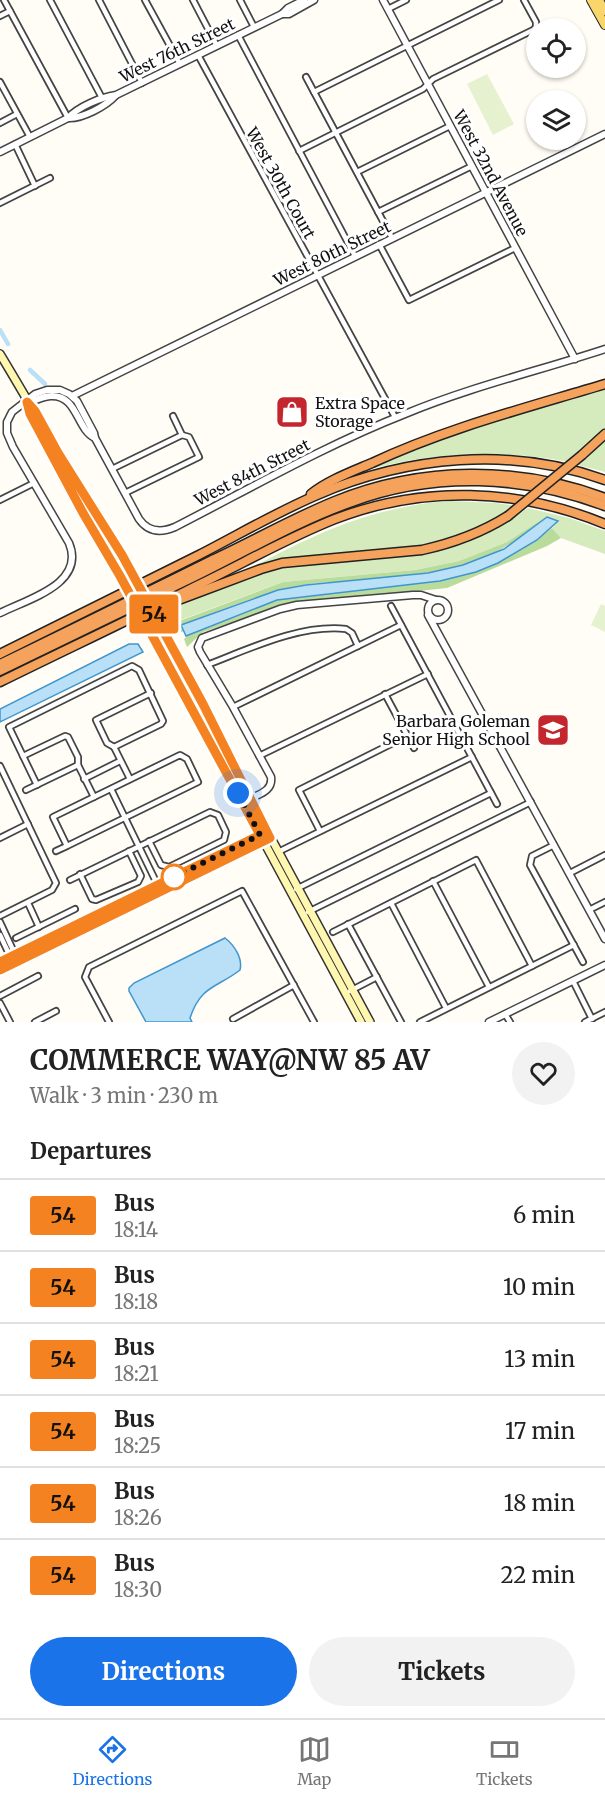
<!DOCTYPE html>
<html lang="en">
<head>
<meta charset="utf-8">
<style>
	body { margin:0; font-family:Merriweather,serif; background:#f2f2f2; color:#222; height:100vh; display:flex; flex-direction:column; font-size:22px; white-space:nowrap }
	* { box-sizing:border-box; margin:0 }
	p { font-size:20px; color:#767676 }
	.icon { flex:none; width:33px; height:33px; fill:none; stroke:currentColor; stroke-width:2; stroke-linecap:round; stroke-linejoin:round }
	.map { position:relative; height:1022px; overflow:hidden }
	.details { display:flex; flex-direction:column; background:#fff; flex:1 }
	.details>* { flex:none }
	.badge { padding:0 12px; border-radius:4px; font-size:21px; line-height:39px }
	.tools { position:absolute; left:526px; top:18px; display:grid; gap:12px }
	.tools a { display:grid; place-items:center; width:60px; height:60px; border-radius:50%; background:#fff; box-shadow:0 2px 4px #0004; font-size:30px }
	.you { position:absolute; width:30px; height:30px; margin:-15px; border:4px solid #fff; border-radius:50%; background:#1a73e8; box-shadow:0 0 0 9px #1a73e833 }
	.map>.badge { position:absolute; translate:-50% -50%; box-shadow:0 0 0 3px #fff }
	h2 { padding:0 30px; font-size:22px; line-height:54px }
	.round { display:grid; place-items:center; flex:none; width:63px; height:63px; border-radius:32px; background:#f2f2f2 }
	.head { display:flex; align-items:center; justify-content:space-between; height:102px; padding:0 30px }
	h1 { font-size:28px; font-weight:700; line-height:45px }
	.action { display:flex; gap:12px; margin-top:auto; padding:12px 30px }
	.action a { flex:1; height:69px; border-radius:36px; background:#1a73e8; color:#fff; font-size:24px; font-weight:700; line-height:69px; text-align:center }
	.action a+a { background:#f2f2f2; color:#222 }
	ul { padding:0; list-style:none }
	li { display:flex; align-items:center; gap:18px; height:72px; padding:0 30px; border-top:2px solid #e0e0e0 }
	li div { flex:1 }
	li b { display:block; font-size:22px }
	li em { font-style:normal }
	li .badge { min-width:66px; font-weight:700; text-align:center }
	.tabs { display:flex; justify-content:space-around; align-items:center; height:84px; border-top:2px solid #e0e0e0; background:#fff; font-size:16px; color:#767676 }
	.tabs a { display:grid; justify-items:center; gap:3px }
	.tabs .selected { color:#1a73e8 }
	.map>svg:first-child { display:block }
	.green { fill:#d5ebbd }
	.forest { fill:#b9dc9c }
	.pitch { fill:#e6f2cf }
	.water { fill:#b9e0f7; stroke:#3f96cf; stroke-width:1.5 }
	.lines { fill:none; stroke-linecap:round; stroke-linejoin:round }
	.canal { stroke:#b9e0f7; stroke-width:4.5 }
	.minor-casing { stroke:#444; stroke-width:8 }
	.tertiary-casing { stroke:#444; stroke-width:9 }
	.secondary-casing { stroke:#333; stroke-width:10 }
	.primary-casing { stroke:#222; stroke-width:10 }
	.motorway-casing { stroke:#222; stroke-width:11 }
	.minor { stroke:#fff; stroke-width:4.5 }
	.tertiary { stroke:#fff; stroke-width:6 }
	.secondary { stroke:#fff6b0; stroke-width:7 }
	.primary { stroke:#f9d66b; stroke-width:8 }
	.motorway { stroke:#f5a25d; stroke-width:8 }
	.secondary-bridge-casing { stroke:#333; stroke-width:10; stroke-linecap:butt }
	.motorway-bridge-casing { stroke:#222; stroke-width:11; stroke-linecap:butt }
	.secondary-bridge { stroke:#fff6b0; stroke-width:7 }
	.motorway-bridge { stroke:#f5a25d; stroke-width:8 }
	.line-casing { stroke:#fff; stroke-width:14 }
	.line { stroke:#f58220; stroke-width:9 }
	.walk { stroke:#111; stroke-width:6; stroke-dasharray:0 10.8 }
	.stop-dot { fill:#fff; stroke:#f58220; stroke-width:3 }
	.labels { text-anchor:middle; stroke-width:6; stroke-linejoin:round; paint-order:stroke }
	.street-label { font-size:16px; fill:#111; stroke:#fff }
	.poi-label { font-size:16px; fill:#111; stroke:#fff; text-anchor:start }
</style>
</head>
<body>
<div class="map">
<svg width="605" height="1022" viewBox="0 0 605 1022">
	<rect width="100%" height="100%" fill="#fffdf5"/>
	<g class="green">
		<path d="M605,387V430L569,462C500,449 434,452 367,470L366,468L477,425Z"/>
		<polygon points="605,441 605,472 578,465"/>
		<path d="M451,501L496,503L517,506L496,520L459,537L416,548L249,569C316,533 374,506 451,501Z"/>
		<path d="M528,508L569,518L605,531V554L561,538L552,528L558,521L541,520L507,542L459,561L415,570L283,582L167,625L162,614C204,594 248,575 293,566L425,553C463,546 496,531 528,508Z"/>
	</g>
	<g class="forest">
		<path d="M544,518C484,572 430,574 353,581C337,582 319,582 303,585C261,593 221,610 182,625L184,631L179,633L174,628V623L283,582L415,570L459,561L507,542Z"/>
		<polygon points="552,528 561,538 547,546 447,588 285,605 203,632 187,647 184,639 190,633 277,600 440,581 476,572 519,551"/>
	</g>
	<g class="pitch">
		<polygon points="487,74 514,124 493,135 467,84"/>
		<polygon points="601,604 605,606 605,632 591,625"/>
	</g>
	<g class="water">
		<polygon points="547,517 558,521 537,540 498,563 476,572 440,581 277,600 186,636 181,625 278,590 306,585 428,573 463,565 504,549"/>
		<polygon points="129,644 138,644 143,652 0,722 0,709"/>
		<path d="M225,938C234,945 243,958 240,970C217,988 201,985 190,1018L192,1022H146L129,991V988L134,983Z"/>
	</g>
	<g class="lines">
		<g class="canal">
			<polyline points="0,330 8,344"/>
			<polyline points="30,370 45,384"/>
		</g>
		<g class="minor-casing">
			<g id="minor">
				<polyline points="4,0 68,118"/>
				<polyline points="50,0 102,98"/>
				<polyline points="99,0 142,83"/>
				<polyline points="145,0 180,64"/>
				<polyline points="193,0 217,46"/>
				<polyline points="240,0 254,27"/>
				<polyline points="388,9 406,0"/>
				<polyline points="0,16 10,11"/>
				<polyline points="238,35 355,256"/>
				<polyline points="198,55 395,417"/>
				<polyline points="306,77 392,238"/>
				<polyline points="0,82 30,137"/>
				<polyline points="314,92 499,0"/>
				<polyline points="0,123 17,114"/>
				<polyline points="15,144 35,186"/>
				<polyline points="299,151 423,89 433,79 533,30 536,27 536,22 524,0"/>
				<polyline points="357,172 450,126"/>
				<polyline points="0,203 50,178"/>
				<polyline points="378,212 472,166"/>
				<polyline points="379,244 409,300 515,248"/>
				<polyline points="173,416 182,435"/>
				<polyline points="112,469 182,435 189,437 199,457 125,493"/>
				<polyline points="0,500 34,483"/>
				<polyline points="391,606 497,804"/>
				<path d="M207,665C249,649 300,624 346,629L352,633L358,646"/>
				<polyline points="385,694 414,748"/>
				<polyline points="233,707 401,625"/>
				<polyline points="23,756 65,736 68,737 78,757 78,765 94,797"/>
				<polyline points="259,756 428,674"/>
				<polyline points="0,766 56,883 52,890 0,916"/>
				<polyline points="84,779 120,761"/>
				<polyline points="130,779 114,747 107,743 96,720 151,693"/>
				<polyline points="37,785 9,727 132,666 139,670 163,721 161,724 114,747"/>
				<polyline points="111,789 161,892"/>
				<polyline points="26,790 78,765"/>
				<polyline points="320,831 299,790 407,736"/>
				<polyline points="0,838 28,824"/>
				<polyline points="554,845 532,856 530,865 583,962"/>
				<polyline points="56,851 67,846 198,782 187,759 180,755 53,817 67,846"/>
				<polyline points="278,852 472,757"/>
				<polyline points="570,873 605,855"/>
				<polyline points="80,874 92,899 96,900 138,882 141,876 129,851"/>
				<polyline points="70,880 210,812 218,815 226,832 224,840 169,867 161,865 149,841"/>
				<polyline points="433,881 489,987"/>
				<polyline points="296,889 491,793"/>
				<polyline points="28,903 39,927"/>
				<polyline points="391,903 446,1008"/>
				<polyline points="589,910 605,902"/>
				<polyline points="308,912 531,802"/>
				<polyline points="0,922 13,950 13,956"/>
				<polyline points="348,924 401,1022"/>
				<polyline points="333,932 476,860 532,966"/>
				<polyline points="0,935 8,952 14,957"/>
				<polyline points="16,938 75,909"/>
				<polyline points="573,981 592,1019"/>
				<polyline points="350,991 377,977"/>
				<polyline points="0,996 38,976"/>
				<polyline points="0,1003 10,1022"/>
				<polyline points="505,1014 510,1022"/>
				<polyline points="233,1019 294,985"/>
				<polyline points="35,1022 56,1011"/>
				<polyline points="109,1022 85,977 89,967 242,891 314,1022"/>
				<polyline points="420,1022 574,945"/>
				<polyline points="585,1022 605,1012"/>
			</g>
		</g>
		<g class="tertiary-casing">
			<g id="tertiary">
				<polyline points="383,0 575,359"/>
				<polyline points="282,14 289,14 314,0"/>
				<path d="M68,118C82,119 106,106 115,96"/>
				<path d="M0,152L68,118C78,107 101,97 116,95L282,14L288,8L304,0"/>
				<polyline points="72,396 605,134"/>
				<path d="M27,402C36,401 43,396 51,396C78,395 76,429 95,438"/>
				<circle cx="438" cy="610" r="10"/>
				<path d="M0,613C28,599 86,584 69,543L13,447L7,433V422L12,412L35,394L47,390H60L69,394L77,401L94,433L95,438L139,519C148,532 161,533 175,527C251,488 326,445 405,414C470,387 538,371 605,349"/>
				<polyline points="428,615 605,939"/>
				<path d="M250,799C259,794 273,791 271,777L233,707L200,652L198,647L202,638L280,609L297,605L413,595H421L436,600"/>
				<polyline points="0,962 267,832"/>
				<polyline points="0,970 270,838"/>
				<polyline points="489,1022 605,965"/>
			</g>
		</g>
		<g class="secondary-casing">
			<g id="secondary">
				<path d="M0,354C20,387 39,420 58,453C81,492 107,528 129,567"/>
				<polyline points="27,404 29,414 83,513 120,576"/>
				<polyline points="161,627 203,704 250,799 370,1022"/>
				<polyline points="151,632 361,1022"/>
			</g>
		</g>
		<g class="primary-casing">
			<g id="primary">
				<polyline points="591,0 605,25"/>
				<polyline points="599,0 605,11"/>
			</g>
		</g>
		<g class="motorway-casing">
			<g id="motorway">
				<polyline points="582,455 605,434"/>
				<path d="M311,494C329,480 351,472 372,463C447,428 526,408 605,384"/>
				<path d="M173,602L261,569L282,563L422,550C454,543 481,533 508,516"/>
				<path d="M0,654C67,621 133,588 199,555C238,535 277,512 317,495C407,456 511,446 605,480"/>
				<path d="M0,664C71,630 141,595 212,560C253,541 293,518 335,501C421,466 518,465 605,498"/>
				<path d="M0,671C65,639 131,608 196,576C247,551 298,521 352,502C433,472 524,475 605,506"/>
				<path d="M0,682C65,650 131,619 196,586C242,564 287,538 335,519C423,485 518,488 605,524"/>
			</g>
		</g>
		<use href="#minor" class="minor"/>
		<use href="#tertiary" class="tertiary"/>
		<use href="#secondary" class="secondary"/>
		<use href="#primary" class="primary"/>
		<use href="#motorway" class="motorway"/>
		<g class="secondary-bridge-casing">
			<g id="secondary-bridge">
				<polyline points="129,567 161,627"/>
				<polyline points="120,576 151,632"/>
			</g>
		</g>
		<g class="motorway-bridge-casing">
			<polyline id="motorway-bridge" points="508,516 582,455"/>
		</g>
		<use href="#secondary-bridge" class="secondary-bridge"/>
		<use href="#motorway-bridge" class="motorway-bridge"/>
	</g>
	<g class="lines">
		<g class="line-casing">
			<polyline id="line" points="0,962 260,835 120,576 83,513 30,414 27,402 35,411 58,453 122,555 203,704 270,838 0,970"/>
		</g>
		<use href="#line" class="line"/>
		<polyline class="walk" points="174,877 260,835 238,793"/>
	</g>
	<defs>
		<g id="shop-square" transform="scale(1.725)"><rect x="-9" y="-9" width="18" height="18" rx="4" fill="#c4262e" stroke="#fff"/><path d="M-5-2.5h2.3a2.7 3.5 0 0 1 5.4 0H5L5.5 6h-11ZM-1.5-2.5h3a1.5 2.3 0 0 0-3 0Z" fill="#fff"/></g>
		<g id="school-square" transform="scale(1.725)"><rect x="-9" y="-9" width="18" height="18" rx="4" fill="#c4262e" stroke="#fff"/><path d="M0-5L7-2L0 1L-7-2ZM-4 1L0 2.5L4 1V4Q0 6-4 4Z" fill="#fff"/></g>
	</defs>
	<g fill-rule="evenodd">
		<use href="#shop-square" x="292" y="412"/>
		<use href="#school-square" x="553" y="730"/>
	</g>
	<circle class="stop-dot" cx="174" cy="877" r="12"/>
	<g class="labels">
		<g class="street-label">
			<text transform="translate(177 50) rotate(-26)" y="6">West 76th Street</text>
			<text transform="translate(491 173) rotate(62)" y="6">West 32nd Avenue</text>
			<text transform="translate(281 183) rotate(61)" y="6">West 30th Court</text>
			<text transform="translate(332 253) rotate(-26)" y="6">West 80th Street</text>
			<text transform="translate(252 472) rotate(-27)" y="6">West 84th Street</text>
		</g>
		<g class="poi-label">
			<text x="315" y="409">Extra Space<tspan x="315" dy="18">Storage</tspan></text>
			<text x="530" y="727" text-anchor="end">Barbara Goleman<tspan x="530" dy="18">Senior High School</tspan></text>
		</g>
	</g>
</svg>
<div class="tools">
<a><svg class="icon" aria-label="locate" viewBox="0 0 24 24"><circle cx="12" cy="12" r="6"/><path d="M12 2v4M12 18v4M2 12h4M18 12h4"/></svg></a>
<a><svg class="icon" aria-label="layers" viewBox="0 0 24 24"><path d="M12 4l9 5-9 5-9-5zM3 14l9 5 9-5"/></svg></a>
</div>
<div class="you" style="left:238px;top:793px"></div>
<b class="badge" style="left:154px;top:614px;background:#f58220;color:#111">54</b>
</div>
<section class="details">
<div class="head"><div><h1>COMMERCE WAY@NW 85 AV</h1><p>Walk · 3 min · 230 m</p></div><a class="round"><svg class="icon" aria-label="heart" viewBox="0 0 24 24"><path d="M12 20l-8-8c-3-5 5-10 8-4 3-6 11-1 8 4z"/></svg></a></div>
<h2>Departures</h2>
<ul>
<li><span class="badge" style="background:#f58220;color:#111">54</span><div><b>Bus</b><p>18:14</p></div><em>6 min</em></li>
<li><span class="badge" style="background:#f58220;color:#111">54</span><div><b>Bus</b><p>18:18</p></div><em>10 min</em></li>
<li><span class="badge" style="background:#f58220;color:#111">54</span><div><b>Bus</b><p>18:21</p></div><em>13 min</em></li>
<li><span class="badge" style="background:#f58220;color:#111">54</span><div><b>Bus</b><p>18:25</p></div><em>17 min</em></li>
<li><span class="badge" style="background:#f58220;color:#111">54</span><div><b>Bus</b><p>18:26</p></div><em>18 min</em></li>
<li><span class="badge" style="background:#f58220;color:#111">54</span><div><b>Bus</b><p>18:30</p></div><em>22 min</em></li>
</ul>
<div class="action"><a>Directions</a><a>Tickets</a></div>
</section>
<nav class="tabs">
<a class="selected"><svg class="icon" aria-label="directions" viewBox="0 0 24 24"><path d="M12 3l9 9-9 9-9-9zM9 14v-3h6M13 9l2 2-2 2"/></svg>Directions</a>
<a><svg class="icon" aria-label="map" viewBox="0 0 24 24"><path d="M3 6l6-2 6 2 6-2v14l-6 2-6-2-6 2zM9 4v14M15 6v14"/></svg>Map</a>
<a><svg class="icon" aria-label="tickets" viewBox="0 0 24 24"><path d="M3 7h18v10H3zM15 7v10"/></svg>Tickets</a>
</nav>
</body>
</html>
